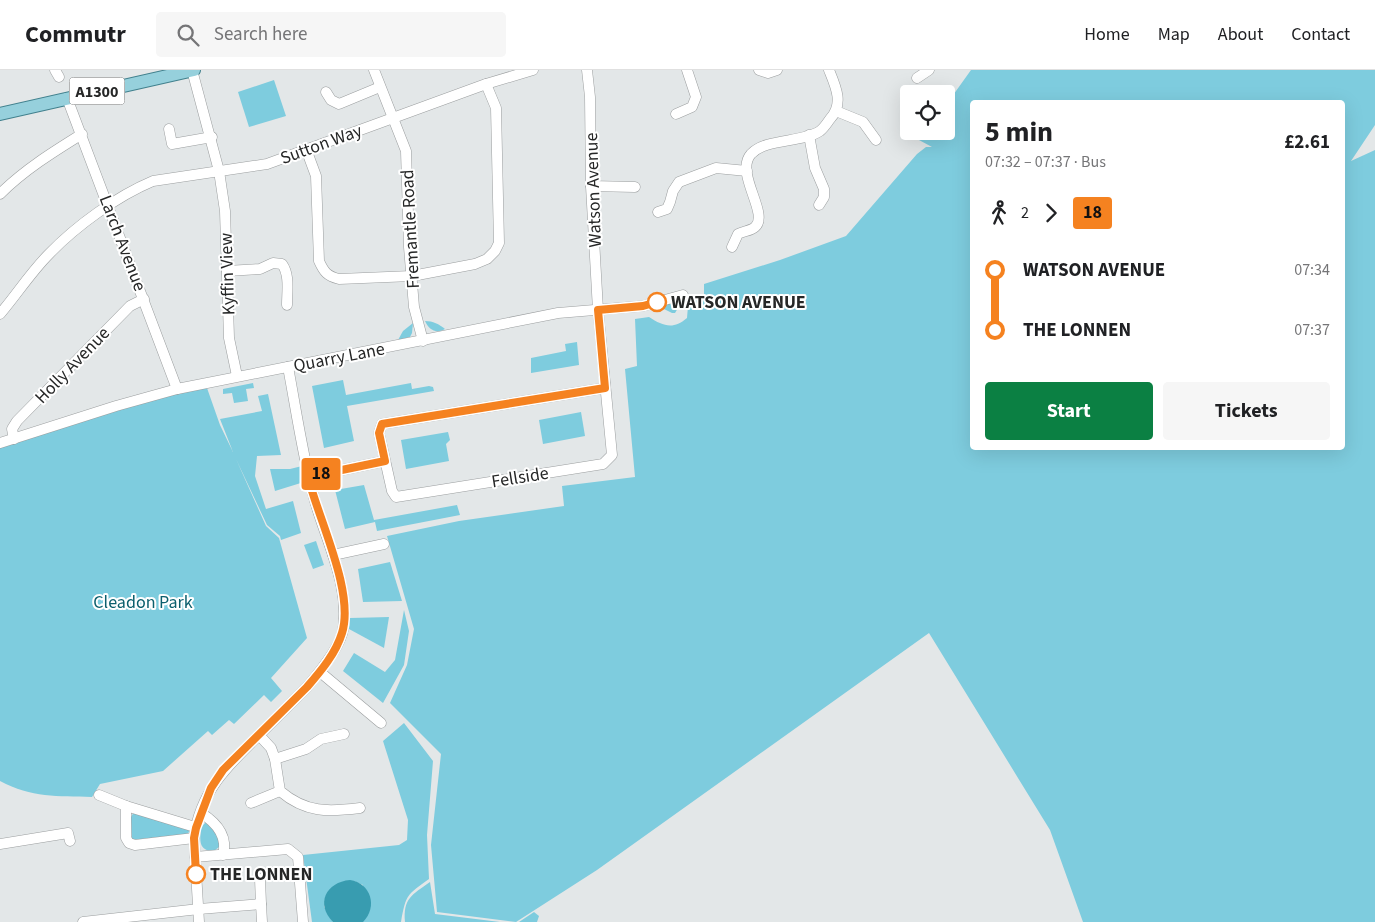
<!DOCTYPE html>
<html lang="en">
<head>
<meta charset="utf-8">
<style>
	body { margin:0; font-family:"Source Sans 3",sans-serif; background:#f6f6f6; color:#202124; height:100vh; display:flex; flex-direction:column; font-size:19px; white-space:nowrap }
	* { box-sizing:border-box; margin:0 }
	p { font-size:16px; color:#757577 }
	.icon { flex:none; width:28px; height:28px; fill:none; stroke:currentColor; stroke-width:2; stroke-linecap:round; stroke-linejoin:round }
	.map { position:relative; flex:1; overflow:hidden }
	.drawer { position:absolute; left:970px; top:30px; width:375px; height:350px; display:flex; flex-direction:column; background:#fff; border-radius:5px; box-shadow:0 5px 20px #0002 }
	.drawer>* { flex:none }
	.badge { padding:0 10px; border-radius:4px; font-size:18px; line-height:32px }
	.buttons { position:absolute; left:900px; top:15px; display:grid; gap:10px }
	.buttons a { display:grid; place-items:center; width:55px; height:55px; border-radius:5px; background:#fff; box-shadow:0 5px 20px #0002; font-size:25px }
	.map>.badge { position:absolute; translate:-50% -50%; box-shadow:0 0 0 2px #fff }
	.legs { display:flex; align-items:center; gap:8px; height:55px; padding:0 15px; font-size:16px }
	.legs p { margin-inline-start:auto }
	.summary { display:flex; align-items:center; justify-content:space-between; height:85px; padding:0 15px }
	h1 { font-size:28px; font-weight:700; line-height:38px }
	.cta { display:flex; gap:10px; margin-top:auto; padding:10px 15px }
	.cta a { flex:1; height:58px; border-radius:5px; background:#0b8043; color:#fff; font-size:20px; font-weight:700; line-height:58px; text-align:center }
	.cta a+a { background:#f6f6f6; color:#202124 }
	ul { padding:0 15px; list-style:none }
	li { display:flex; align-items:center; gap:18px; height:60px; font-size:19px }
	li i { display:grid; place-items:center; width:8px; height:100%; margin:0 6px; background:currentColor }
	li i::after { content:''; width:12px; height:12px; margin:-6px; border:4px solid; border-radius:50%; background:#fff }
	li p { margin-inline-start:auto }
	li:first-child i { background:linear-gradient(#0000 50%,currentColor 0) }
	li:last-child i { background:linear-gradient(currentColor 50%,#0000 0) }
	header { display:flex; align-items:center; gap:30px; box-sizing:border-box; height:70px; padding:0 25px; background:#fff; border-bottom:1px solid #e0e0e0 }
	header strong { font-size:24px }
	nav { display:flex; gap:28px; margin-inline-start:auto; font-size:18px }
	.search { width:350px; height:45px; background:#f6f6f6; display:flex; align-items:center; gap:12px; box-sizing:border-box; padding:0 18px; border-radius:5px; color:#757577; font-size:19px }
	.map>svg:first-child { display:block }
	.green { fill:#7eccde; fill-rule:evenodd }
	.water { fill:#389cb0 }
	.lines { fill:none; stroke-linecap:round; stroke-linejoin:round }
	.minor-casing { stroke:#9b9e9f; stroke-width:11 }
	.major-casing { stroke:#41808d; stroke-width:14 }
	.minor { stroke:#fff; stroke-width:10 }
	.major { stroke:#96d0dc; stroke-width:12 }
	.line-1-casing { stroke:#fff; stroke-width:11 }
	.line-1 { stroke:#f58220; stroke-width:8 }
	.stop-1-dot { fill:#fff; stroke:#f58220; stroke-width:2.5 }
	.labels { text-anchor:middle; stroke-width:4; stroke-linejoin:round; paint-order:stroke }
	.shield { fill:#fff; stroke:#676868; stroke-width:1 }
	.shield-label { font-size:16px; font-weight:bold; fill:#262727 }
	.street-label { font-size:18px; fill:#262727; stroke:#fff }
	.stop-label { font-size:18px; font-weight:bold; fill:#262727; stroke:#fff; text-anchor:start }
	.park-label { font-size:18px; fill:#0b5f6d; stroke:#fff }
</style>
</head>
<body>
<header>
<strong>Commutr</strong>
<div class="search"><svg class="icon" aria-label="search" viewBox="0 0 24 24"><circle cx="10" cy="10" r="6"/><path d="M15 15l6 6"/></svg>Search here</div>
<nav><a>Home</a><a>Map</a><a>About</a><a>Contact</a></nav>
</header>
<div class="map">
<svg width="1375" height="852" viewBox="0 0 1375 852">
	<rect width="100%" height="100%" fill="#e3e7e8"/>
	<g class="green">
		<path d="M971,0H1375V55L1351,91L1375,80V852H1083L1050,760L929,563L597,800L516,852L437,842L431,775L441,684L390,633L407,595L414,559L387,466L459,451L564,436L562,416L635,407L625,299L637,296L635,249L649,247C663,256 673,260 687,248L688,236L687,228L704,225V214L780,190L846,166L917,84L926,77H932L919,70L926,61H946V35ZM972,32H1342V378H972Z"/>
		<polygon points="274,10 286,46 249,57 238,22"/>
		<polygon points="673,232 677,235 678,238 675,243 672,243 660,237 660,235"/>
		<path d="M425,251C433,251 439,254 445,259C436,264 429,260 425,251Z"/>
		<polygon points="413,253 412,263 410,267 398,270 403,261"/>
		<polygon points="577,272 579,295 531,303 531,288 566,281 565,274"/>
		<polygon points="343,310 346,325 411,313 412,319 429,316 433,317 434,321 347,336 354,371 324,378 312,316"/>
		<polygon points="253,313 254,318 246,319 248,331 234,333 232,323 223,324 223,319"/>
		<path d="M207,318L220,355L233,382L220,349L262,341L258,326L268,324L281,385L257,386L255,406L266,439L293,431L301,463L281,470L280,466L267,455L236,389L266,456L279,468L307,568L271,608L282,621L271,632L264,625L234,654L229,650L212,665L208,661L163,701L100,714L92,727C57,726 32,728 0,711V376C68,355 136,330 207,318Z"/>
		<polygon points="581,342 585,366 543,374 539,350"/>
		<polygon points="448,362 450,370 446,374 449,391 406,399 401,370"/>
		<polygon points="302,396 304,412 275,421 270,399 290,399"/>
		<polygon points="364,415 374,450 457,435 460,445 377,461 375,452 345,459 335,420"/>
		<polygon points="316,471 324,495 313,499 304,475"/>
		<polygon points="390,492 402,531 363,532 358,499"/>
		<polygon points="404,540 409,561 404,595 383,633 343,601 354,583 385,602 395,590"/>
		<polygon points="389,547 384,578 349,559 350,548"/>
		<path d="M404,653L433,691L427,765L429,809C407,825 406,824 401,852H363V815L354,811L325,828L324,837L333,852H312L303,785L399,775L407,770L408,750L383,671Z"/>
		<polygon points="134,742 190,759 188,764 132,770 131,747"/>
		<path d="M206,752L215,761L220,772L219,777L214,781C198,781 200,770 201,757Z"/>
		<path d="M430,812L435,844L500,852H405C403,828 412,825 430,812Z"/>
		<polygon points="534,842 539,846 537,852 519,852"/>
	</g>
	<path class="water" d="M350,810C371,813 378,837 363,852H333C315,834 326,812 350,810Z"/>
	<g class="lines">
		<g class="minor-casing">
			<g id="minor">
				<polyline points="55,0 59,7"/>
				<polyline points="192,0 219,101 225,141 229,268 237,306"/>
				<polyline points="374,0 406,81 409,177 414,237 423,271"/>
				<polyline points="587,0 590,27 591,116 598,240 612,385 603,394 396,427 392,421 379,363 382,354 605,318"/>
				<polyline points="759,0 768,3 777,0"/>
				<polyline points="917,8 929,0"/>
				<polyline points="326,22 331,30 339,34 380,17"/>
				<polyline points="67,28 177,319"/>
				<polyline points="836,41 863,52 876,70"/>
				<polyline points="676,44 692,37 696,27 687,0"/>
				<polyline points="169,59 172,74 212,67"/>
				<polyline points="809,65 815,98 824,119 824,127 819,135"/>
				<path d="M306,79L316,106L319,191C324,202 327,206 339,209L412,206L475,194L487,189L495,181L499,173L496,38L486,14"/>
				<polyline points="591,116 635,117"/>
				<path d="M0,124C24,100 53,82 82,64"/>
				<polyline points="658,142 667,139 670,132 673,121 679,112 716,98 747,101"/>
				<path d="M732,177L738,164C743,161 751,161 755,157C770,144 734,103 751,84C766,68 802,73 820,61C824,58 827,53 830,49C844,34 836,17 829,0"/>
				<path d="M227,201L260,199L273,193L282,194C290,205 287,221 287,235"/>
				<path d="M0,244C17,224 31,202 49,184C76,156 117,126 153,111L267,94L486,14L533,0"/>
				<polyline points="14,369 12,359 17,351 130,236 144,229"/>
				<polyline points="0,373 116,336 177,319 558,243 643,236 683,225"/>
				<polyline points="308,407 385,391"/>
				<polyline points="333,485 384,474"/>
				<polyline points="320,602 381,653"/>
				<path d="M259,665L271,678L275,689L280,721C306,743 328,742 360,738"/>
				<polyline points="275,689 306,679 321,669 344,664"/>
				<polyline points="99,725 126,736"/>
				<polyline points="251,733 280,721"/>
				<path d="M201,743C217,753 228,766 223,785"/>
				<polyline points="194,768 135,775 129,773 126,768 126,736 195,757"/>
				<polyline points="0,774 68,763 70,771"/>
				<polyline points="195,787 288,779 298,787 303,852"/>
				<polyline points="260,809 261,834"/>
				<polyline points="83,852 199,839 261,834 262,852"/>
				<path d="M199,852L194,768C200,722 227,696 258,666C274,650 291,633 307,617C319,603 340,577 343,560C350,512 324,468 313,424C302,382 296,339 288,297"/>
			</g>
		</g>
		<g class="major-casing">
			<polyline id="major" points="0,44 194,0"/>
		</g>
		<use href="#minor" class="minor"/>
		<use href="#major" class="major"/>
	</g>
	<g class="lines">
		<g class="line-1-casing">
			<path id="line-1" d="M196,804L194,768L196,758L211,718L223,700L307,617C321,601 336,583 342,563C355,522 318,448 308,407L385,391L379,363L382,354L605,318L598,240L643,236L657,232"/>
		</g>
		<use href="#line-1" class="line-1"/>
	</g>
	<g class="stop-1-dot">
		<circle cx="657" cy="232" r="9"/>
		<circle cx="196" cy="804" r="9"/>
	</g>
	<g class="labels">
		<rect class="shield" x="69.5" y="7.5" width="55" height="27" rx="4"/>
		<g class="shield-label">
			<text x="97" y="27">A1300</text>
		</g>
		<g class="street-label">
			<text transform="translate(321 74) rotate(-20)" y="6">Sutton Way</text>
			<text transform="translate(593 120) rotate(-92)" y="6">Watson Avenue</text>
			<text transform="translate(410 159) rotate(-93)" y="6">Fremantle Road</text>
			<text transform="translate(123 173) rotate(69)" y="6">Larch Avenue</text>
			<text transform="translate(227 204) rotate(-92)" y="6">Kyffin View</text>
			<text transform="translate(339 287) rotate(-11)" y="6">Quarry Lane</text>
			<text transform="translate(72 295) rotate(-46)" y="6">Holly Avenue</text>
			<text transform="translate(520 407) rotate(-9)" y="6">Fellside</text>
		</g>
		<g class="stop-label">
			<text x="671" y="238">WATSON AVENUE</text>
			<text x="210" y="810">THE LONNEN</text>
		</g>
		<g class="park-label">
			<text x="143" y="538">Cleadon Park</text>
		</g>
	</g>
</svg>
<div class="buttons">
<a><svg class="icon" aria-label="locate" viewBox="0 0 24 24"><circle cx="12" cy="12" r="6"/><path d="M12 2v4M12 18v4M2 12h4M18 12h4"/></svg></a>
</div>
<b class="badge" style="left:321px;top:404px;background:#f58220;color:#111">18</b>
<section class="drawer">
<div class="summary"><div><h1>5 min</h1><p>07:32 – 07:37 · Bus</p></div><b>£2.61</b></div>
<div class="legs"><svg class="icon" aria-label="walk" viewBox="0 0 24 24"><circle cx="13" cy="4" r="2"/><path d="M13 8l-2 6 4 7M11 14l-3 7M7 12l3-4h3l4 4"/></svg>2<svg class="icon" aria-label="forward" viewBox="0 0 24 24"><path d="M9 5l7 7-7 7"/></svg><b class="badge" style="background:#f58220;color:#111">18</b></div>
<ul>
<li><i style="color:#f58220"></i><b>WATSON AVENUE</b><p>07:34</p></li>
<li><i style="color:#f58220"></i><b>THE LONNEN</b><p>07:37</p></li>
</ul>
<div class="cta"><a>Start</a><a>Tickets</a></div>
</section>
</div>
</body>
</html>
